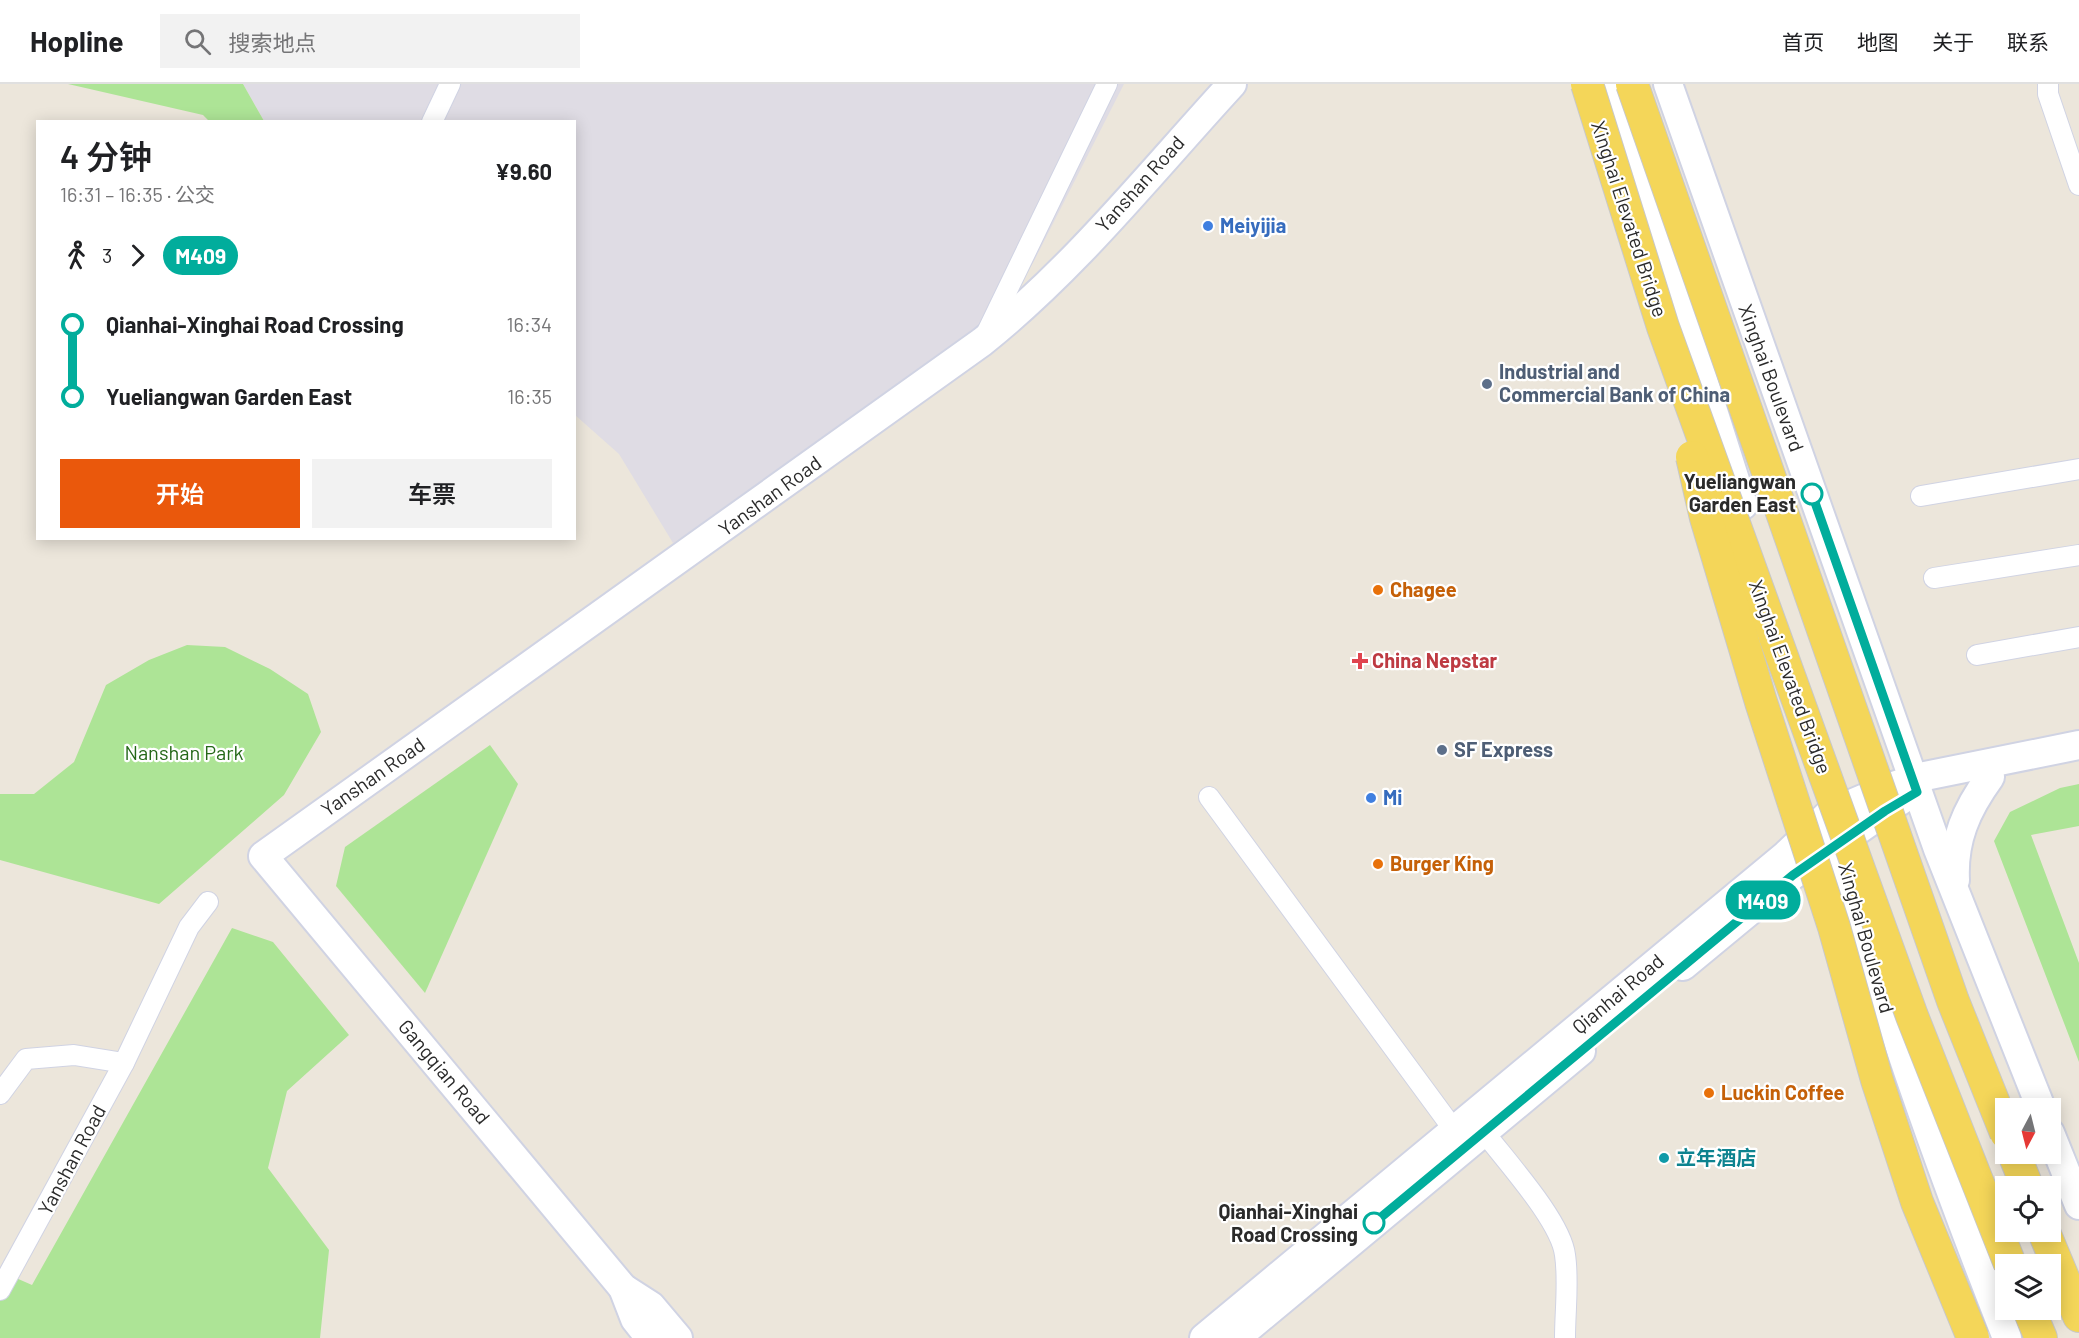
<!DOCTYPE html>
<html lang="zh">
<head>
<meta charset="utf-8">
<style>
	body { margin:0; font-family:Barlow,"Noto Sans SC",sans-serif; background:#f2f2f2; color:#202124; height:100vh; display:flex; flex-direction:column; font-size:22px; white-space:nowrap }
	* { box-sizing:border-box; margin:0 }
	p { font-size:20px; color:#757577 }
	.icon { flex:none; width:33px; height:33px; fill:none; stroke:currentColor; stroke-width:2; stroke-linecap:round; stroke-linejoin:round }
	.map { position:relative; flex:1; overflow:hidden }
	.drawer { position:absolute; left:36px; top:36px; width:540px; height:420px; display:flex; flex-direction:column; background:#fff; border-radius:0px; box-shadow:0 3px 15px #0003 }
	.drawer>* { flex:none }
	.badge { padding:0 12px; border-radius:20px; font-size:21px; line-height:39px }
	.needle { width:39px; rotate:187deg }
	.controls { position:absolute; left:1995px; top:1014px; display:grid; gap:12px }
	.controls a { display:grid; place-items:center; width:66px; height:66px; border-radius:0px; background:#fff; box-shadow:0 3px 15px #0003; font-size:30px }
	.map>.badge { position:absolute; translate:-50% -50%; box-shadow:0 0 0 3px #fff }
	.legs { display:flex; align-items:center; gap:9px; height:66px; padding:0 24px; font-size:20px }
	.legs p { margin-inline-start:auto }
	.summary { display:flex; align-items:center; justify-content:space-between; height:102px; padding:0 24px }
	h1 { font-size:33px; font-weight:600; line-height:45px }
	.action { display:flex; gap:12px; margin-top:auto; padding:12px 24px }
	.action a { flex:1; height:69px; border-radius:0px; background:#ea580c; color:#fff; font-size:24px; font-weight:600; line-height:69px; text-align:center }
	.action a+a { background:#f2f2f2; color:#202124 }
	ul { padding:0 24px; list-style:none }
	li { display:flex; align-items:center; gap:21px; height:72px; font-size:22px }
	li i { display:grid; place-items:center; width:9px; height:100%; margin:0 8px; background:currentColor }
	li i::after { content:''; width:15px; height:15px; margin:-8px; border:4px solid; border-radius:50%; background:#fff }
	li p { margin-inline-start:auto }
	li:first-child i { background:linear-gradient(#0000 50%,currentColor 0) }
	li:last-child i { background:linear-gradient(currentColor 50%,#0000 0) }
	header { display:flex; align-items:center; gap:36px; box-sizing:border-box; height:84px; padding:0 30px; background:#fff; border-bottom:2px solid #e0e0e0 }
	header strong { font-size:28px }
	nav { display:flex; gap:33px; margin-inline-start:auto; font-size:21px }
	.search { width:420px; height:54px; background:#f2f2f2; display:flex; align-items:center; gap:15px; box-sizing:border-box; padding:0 21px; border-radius:0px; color:#757577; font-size:22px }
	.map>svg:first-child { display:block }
	.industrial { fill:#dfdce4 }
	.green { fill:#ade496 }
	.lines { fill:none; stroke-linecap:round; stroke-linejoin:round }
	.street-casing { stroke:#d0d3e3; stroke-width:22 }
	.secondary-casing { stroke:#d0d3e3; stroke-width:32 }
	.primary-casing { stroke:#c8c8c8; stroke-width:34 }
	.street { stroke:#fff; stroke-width:20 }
	.secondary { stroke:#fff; stroke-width:28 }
	.primary { stroke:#f4d659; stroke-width:32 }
	.primary-bridge-casing { stroke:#c8c8c8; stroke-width:34; stroke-linecap:butt }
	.primary-bridge { stroke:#f4d659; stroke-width:32 }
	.line-1-casing { stroke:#fff; stroke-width:14 }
	.line-1 { stroke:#01ad9c; stroke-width:9 }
	.shop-dot { fill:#3f7fe0; stroke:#fff; stroke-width:2 }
	.service-dot { fill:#5c6f8a; stroke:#fff; stroke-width:2 }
	.stop-1-dot { fill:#fff; stroke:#01ad9c; stroke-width:3 }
	.food-dot { fill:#e8710a; stroke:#fff; stroke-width:2 }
	.health-dot { fill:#e0444e; stroke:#fff; stroke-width:2 }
	.culture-dot { fill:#0f9aa8; stroke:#fff; stroke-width:2 }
	.labels { text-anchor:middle; stroke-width:4.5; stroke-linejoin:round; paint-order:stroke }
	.street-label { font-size:20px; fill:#2a2a2a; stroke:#fff }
	.shop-label { font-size:20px; font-weight:bold; fill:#366cbe; stroke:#fff; text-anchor:start }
	.service-label { font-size:20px; font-weight:bold; fill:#4e5e75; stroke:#fff; text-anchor:start }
	.stop-label { font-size:20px; font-weight:bold; fill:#2a2a2a; stroke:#fff; text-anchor:end }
	.food-label { font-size:20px; font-weight:bold; fill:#c56008; stroke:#fff; text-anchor:start }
	.health-label { font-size:20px; font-weight:bold; fill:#be3a42; stroke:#fff; text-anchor:start }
	.park-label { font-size:20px; fill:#256818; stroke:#fff }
	.culture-label { font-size:20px; font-weight:bold; fill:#0d838f; stroke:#fff; text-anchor:start }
</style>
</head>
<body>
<header>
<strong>Hopline</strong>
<div class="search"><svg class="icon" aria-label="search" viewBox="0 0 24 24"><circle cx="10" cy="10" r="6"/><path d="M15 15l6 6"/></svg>搜索地点</div>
<nav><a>首页</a><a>地图</a><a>关于</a><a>联系</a></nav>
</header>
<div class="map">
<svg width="2079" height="1254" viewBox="0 0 2079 1254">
	<rect width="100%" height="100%" fill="#ece6db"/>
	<polygon class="industrial" points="243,0 1124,0 1033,179 1003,225 837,350 673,459 619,370 575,331 574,38 264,37"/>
	<g class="green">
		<polygon points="68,0 243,0 264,37 209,37 203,31"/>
		<polygon points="187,561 225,563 270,585 308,610 321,648 284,711 159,820 0,776 0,710 34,710 74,678 106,601 149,576"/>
		<polygon points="490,661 518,700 425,909 336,802 345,763"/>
		<polygon points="2079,700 2079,742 2031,751 2079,879 2079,978 1994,757 2010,728 2060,704"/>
		<polygon points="232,844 273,858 349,951 287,1007 268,1084 329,1166 320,1254 0,1254 0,1187 32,1201"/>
	</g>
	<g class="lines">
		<g class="street-casing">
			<g id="street">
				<polyline points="2048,0 2048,10 2079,101"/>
				<polyline points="432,38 450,0"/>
				<polyline points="987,248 1107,0"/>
				<polyline points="1921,412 2079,385"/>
				<polyline points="1934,494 2079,471"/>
				<polyline points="1977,571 2079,553"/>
				<polyline points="1209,713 1454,1046"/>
				<polyline points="0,1010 26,975 74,971 124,979"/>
				<path d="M1484,1048C1506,1077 1561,1137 1565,1171C1569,1197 1565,1227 1565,1254"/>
				<polyline points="0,1206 124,979 189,843 208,818"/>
			</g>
		</g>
		<g class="secondary-casing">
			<g id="secondary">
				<polyline points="1609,0 1743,421"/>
				<polyline points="1668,0 1938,765 2041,1024"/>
				<path d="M1845,786C1890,946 1946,1100 2007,1254"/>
				<path d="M1955,796C1953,756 1966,726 1990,693"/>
				<polyline points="1683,882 1793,791 1904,714"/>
				<polyline points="2050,1049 2079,1121"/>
				<polyline points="623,1204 635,1235 650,1254"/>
				<path d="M678,1254L651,1222L623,1204L263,772L982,258C1075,184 1151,88 1232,0"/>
				<polyline points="1204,1254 1786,771 1830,729 1896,701 1925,692 2079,661"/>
				<polyline points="1236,1254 1581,967"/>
			</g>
		</g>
		<g class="primary-casing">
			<g id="primary">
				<polyline points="2014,1070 2027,1102"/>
				<polyline points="2044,1148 2079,1232"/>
				<polyline points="2029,1226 2041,1254"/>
			</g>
		</g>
		<use href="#street" class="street"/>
		<use href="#secondary" class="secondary"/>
		<use href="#primary" class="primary"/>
		<g class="primary-bridge-casing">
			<g id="primary-bridge">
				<polyline points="1587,0 1663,243 1912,932 2010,1180"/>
				<polyline points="1632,0 1953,917 2006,1049"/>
				<polyline points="1692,373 1706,434 1761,618 1834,843 1877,996 1917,1118 1973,1254"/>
			</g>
		</g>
		<use href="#primary-bridge" class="primary-bridge"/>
	</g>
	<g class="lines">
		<g class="line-1-casing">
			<polyline id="line-1" points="1374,1139 1793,791 1885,727 1917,708 1812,410"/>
		</g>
		<use href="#line-1" class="line-1"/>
	</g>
	<g class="shop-dot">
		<circle cx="1208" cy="142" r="6"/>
		<circle cx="1371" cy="714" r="6"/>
	</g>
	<g class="service-dot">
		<circle cx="1487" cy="300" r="6"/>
		<circle cx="1442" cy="666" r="6"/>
	</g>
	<g class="stop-1-dot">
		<circle cx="1812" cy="410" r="10"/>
		<circle cx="1374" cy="1139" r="10"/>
	</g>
	<g class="food-dot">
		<circle cx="1378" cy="506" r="6"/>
		<circle cx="1378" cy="780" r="6"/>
		<circle cx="1709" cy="1009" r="6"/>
	</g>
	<path class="health-dot" d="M1357 568h6v6h6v6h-6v6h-6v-6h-6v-6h6z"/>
	<circle class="culture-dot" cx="1664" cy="1074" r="6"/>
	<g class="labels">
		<g class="street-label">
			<text transform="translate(1140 100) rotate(-48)" y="7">Yanshan Road</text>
			<text transform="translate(1629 135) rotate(72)" y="7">Xinghai Elevated Bridge</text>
			<text transform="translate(1771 294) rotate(70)" y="7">Xinghai Boulevard</text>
			<text transform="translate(770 412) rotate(-36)" y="7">Yanshan Road</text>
			<text transform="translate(1790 593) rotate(70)" y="7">Xinghai Elevated Bridge</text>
			<text transform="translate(373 693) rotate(-35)" y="7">Yanshan Road</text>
			<text transform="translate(1866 854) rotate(74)" y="7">Xinghai Boulevard</text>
			<text transform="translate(1618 910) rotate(-40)" y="7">Qianhai Road</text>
			<text transform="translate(444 988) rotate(50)" y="7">Gangqian Road</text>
			<text transform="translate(72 1076) rotate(-62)" y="7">Yanshan Road</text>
		</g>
		<g class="shop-label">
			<text x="1220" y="149">Meiyijia</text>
			<text x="1383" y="721">Mi</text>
		</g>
		<g class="service-label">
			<text x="1499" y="295">Industrial and<tspan x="1499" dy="23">Commercial Bank of China</tspan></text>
			<text x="1454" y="673">SF Express</text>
		</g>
		<g class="stop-label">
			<text x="1796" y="405">Yueliangwan<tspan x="1796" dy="23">Garden East</tspan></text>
			<text x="1358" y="1135">Qianhai-Xinghai<tspan x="1358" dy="23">Road Crossing</tspan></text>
		</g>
		<g class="food-label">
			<text x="1390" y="513">Chagee</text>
			<text x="1390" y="787">Burger King</text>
			<text x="1721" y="1016">Luckin Coffee</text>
		</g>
		<g class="health-label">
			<text x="1372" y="584">China Nepstar</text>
		</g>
		<g class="park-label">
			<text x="184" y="676">Nanshan Park</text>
		</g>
		<g class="culture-label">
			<text x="1676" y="1081">立年酒店</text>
		</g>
	</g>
</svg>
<div class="controls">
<a><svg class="needle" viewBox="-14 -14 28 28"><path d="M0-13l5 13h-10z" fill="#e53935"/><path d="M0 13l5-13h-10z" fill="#757577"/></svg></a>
<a><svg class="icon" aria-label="locate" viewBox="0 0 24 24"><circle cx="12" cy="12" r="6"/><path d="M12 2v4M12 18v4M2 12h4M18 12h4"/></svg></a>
<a><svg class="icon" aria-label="layers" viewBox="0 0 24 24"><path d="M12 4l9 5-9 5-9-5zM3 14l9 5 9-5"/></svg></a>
</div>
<b class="badge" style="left:1763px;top:816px;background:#01ad9c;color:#fff">M409</b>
<section class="drawer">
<div class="summary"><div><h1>4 分钟</h1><p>16:31 – 16:35 · 公交</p></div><b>¥9.60</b></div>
<div class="legs"><svg class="icon" aria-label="walk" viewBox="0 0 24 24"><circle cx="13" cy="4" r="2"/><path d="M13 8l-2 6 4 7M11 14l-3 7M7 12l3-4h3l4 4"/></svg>3<svg class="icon" aria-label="forward" viewBox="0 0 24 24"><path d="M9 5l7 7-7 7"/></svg><b class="badge" style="background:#01ad9c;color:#fff">M409</b></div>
<ul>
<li><i style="color:#01ad9c"></i><b>Qianhai-Xinghai Road Crossing</b><p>16:34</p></li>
<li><i style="color:#01ad9c"></i><b>Yueliangwan Garden East</b><p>16:35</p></li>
</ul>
<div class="action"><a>开始</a><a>车票</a></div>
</section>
</div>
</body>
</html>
